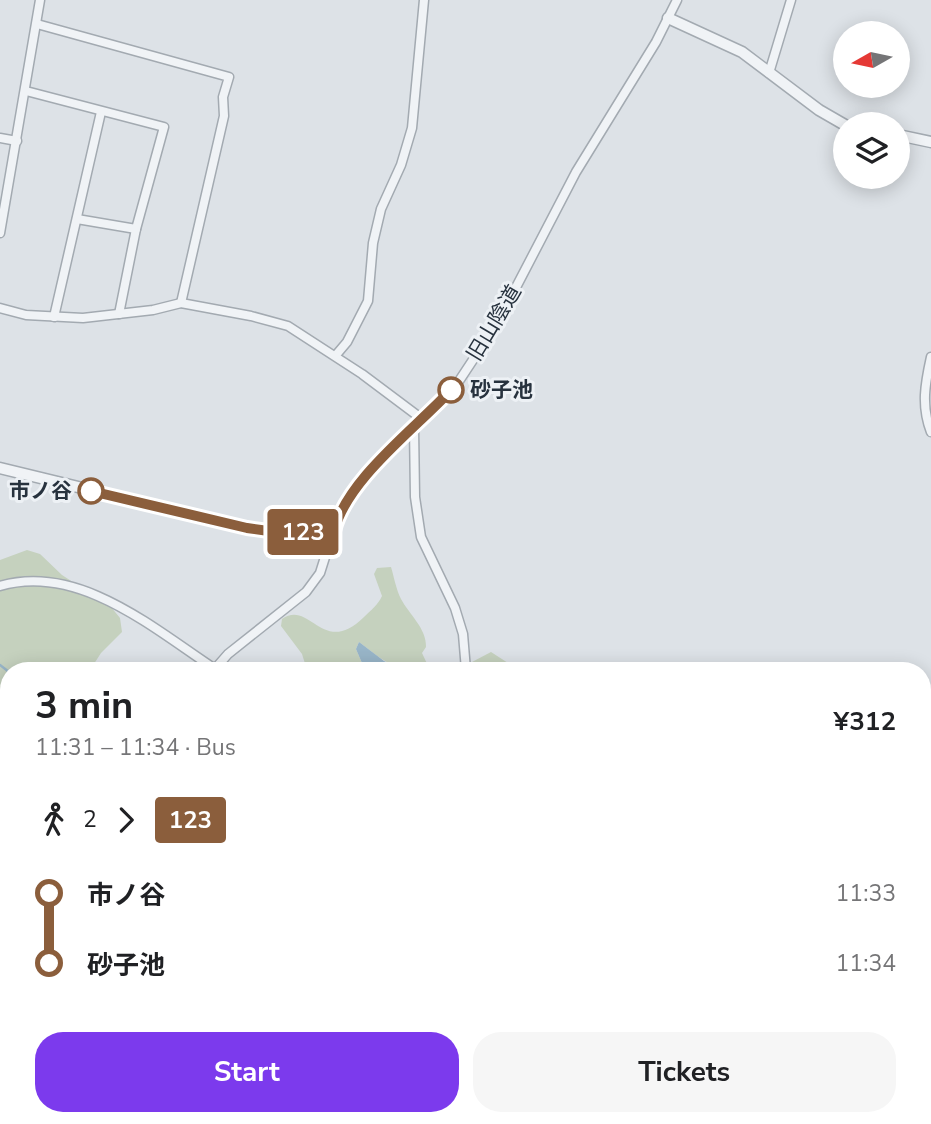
<!DOCTYPE html>
<html lang="en">
<head>
<meta charset="utf-8">
<style>
	body { margin:0; font-family:"Nunito Sans","Noto Sans JP",sans-serif; background:#f6f6f6; color:#202124; height:100vh; display:flex; flex-direction:column; font-size:26px; white-space:nowrap }
	* { box-sizing:border-box; margin:0 }
	p { font-size:23px; color:#757577 }
	.icon { flex:none; width:38px; height:38px; fill:none; stroke:currentColor; stroke-width:2; stroke-linecap:round; stroke-linejoin:round }
	.map { position:relative; flex:1; overflow:hidden }
	.drawer { position:absolute; left:0px; top:662px; width:931px; height:464px; display:flex; flex-direction:column; background:#fff; border-radius:28px 28px 0 0; box-shadow:0 4px 18px #0003 }
	.drawer>* { flex:none }
	.badge { padding:0 14px; border-radius:5px; font-size:24px; line-height:46px }
	.needle { width:46px; rotate:261deg }
	.fabs { position:absolute; left:833px; top:21px; display:grid; gap:14px }
	.fabs a { display:grid; place-items:center; width:77px; height:77px; border-radius:50%; background:#fff; box-shadow:0 4px 18px #0003; font-size:35px }
	.map>.badge { position:absolute; translate:-50% -50%; box-shadow:0 0 0 4px #fff }
	.legs { display:flex; align-items:center; gap:10px; height:77px; padding:0 35px; font-size:23px }
	.legs p { margin-inline-start:auto }
	.head { display:flex; align-items:center; justify-content:space-between; height:119px; padding:0 35px }
	h1 { font-size:38px; font-weight:700; line-height:52px }
	.action { display:flex; gap:14px; margin-top:auto; padding:14px 35px }
	.action a { flex:1; height:80px; border-radius:28px; background:#7c3aed; color:#fff; font-size:28px; font-weight:700; line-height:80px; text-align:center }
	.action a+a { background:#f6f6f6; color:#202124 }
	ul { padding:0 35px; list-style:none }
	li { display:flex; align-items:center; gap:24px; height:70px; font-size:26px }
	li i { display:grid; place-items:center; width:10px; height:100%; margin:0 9px; background:currentColor }
	li i::after { content:''; width:18px; height:18px; margin:-9px; border:5px solid; border-radius:50%; background:#fff }
	li p { margin-inline-start:auto }
	li:first-child i { background:linear-gradient(#0000 50%,currentColor 0) }
	li:last-child i { background:linear-gradient(currentColor 50%,#0000 0) }
	.map>svg:first-child { display:block }
	.green { fill:#c5d1be }
	.water { fill:#98b5c8 }
	.lines { fill:none; stroke-linecap:round; stroke-linejoin:round }
	.stream { stroke:#98b5c8; stroke-width:2.5 }
	.minor-casing { stroke:#a3aab1; stroke-width:11 }
	.tertiary-casing { stroke:#a3aab1; stroke-width:13 }
	.minor { stroke:#f0f3f6; stroke-width:8 }
	.tertiary { stroke:#f0f3f6; stroke-width:10 }
	.line-1-casing { stroke:#fff; stroke-width:16 }
	.line-1 { stroke:#8b5e3c; stroke-width:10 }
	.stop-1-dot { fill:#fff; stroke:#8b5e3c; stroke-width:3.5 }
	.labels { text-anchor:middle; stroke-width:6; stroke-linejoin:round; paint-order:stroke }
	.street-label { font-size:21px; fill:#27323e; stroke:#edf1f5 }
	.stop-label { font-size:21px; font-weight:bold; fill:#27323e; stroke:#edf1f5; text-anchor:start }
</style>
</head>
<body>
<div class="map">
<svg width="931" height="1124" viewBox="0 0 931 1124">
	<rect width="100%" height="100%" fill="#dde2e7"/>
	<g class="green">
		<polygon points="27,550 40,554 62,575 111,607 120,618 122,632 101,653 90,670 9,670 9,927 0,922 0,560"/>
		<path d="M391,567C394,577 396,589 401,599C409,614 427,629 426,647L422,653L430,670C392,670 388,664 359,642L356,649L365,670H307L302,654L281,626L282,619C310,599 323,658 364,617C371,610 378,605 382,596L374,574L377,568Z"/>
		<polygon points="491,652 519,670 462,670 472,662"/>
	</g>
	<polygon class="water" points="359,642 384,661 402,670 365,670 356,649"/>
	<g class="lines">
		<g class="stream">
			<polyline points="0,665 9,672"/>
			<polyline points="269,1124 270,1116"/>
		</g>
		<g class="minor-casing">
			<g id="minor">
				<polyline points="37,24 229,77 223,97 224,116 181,303"/>
				<polyline points="769,73 791,0"/>
				<polyline points="26,91 164,127 136,229 119,314"/>
				<polyline points="0,138 17,141"/>
				<polyline points="77,219 136,229"/>
				<polyline points="0,233 40,0"/>
				<polyline points="0,308 26,315 83,318 153,310 181,303 251,316 288,326 362,374 422,419"/>
				<polyline points="54,317 101,112"/>
				<polyline points="336,355 347,342 368,301 373,243 381,209 401,165 412,128 424,0"/>
				<path d="M931,357C925,384 921,406 931,432"/>
				<polyline points="414,427 415,497 421,537 455,608 463,634 466,670"/>
				<path d="M0,586C79,563 154,629 215,669"/>
				<polyline points="214,670 228,654 306,592 320,573 338,516 353,493 385,455 459,381 498,322 576,172 656,42 677,0"/>
				<polyline points="922,807 931,805"/>
				<polyline points="922,1086 931,1076"/>
				<polyline points="745,1116 754,1124"/>
				<polyline points="273,1124 275,1116"/>
				<polyline points="558,1124 564,1116"/>
				<polyline points="888,1124 895,1116"/>
			</g>
		</g>
		<g class="tertiary-casing">
			<g id="tertiary">
				<polyline points="668,18 742,52 819,110 845,125"/>
				<polyline points="898,135 931,142"/>
				<polyline points="0,468 247,528 276,532 334,531"/>
				<polyline points="1,1124 9,1096"/>
			</g>
		</g>
		<use href="#minor" class="minor"/>
		<use href="#tertiary" class="tertiary"/>
	</g>
	<g class="lines">
		<g class="line-1-casing">
			<path id="line-1" d="M91,491L247,528L276,532L334,531C347,479 415,429 451,390"/>
		</g>
		<use href="#line-1" class="line-1"/>
	</g>
	<g class="stop-1-dot">
		<circle cx="451" cy="390" r="12"/>
		<circle cx="91" cy="491" r="12"/>
	</g>
	<g class="labels">
		<g class="street-label">
			<text transform="translate(494 323) rotate(-59)" y="7">旧山陰道</text>
		</g>
		<g class="stop-label">
			<text x="470" y="397">砂子池</text>
			<text x="72" y="498" text-anchor="end">市ノ谷</text>
		</g>
	</g>
</svg>
<div class="fabs">
<a><svg class="needle" viewBox="-14 -14 28 28"><path d="M0-13l5 13h-10z" fill="#e53935"/><path d="M0 13l5-13h-10z" fill="#757577"/></svg></a>
<a><svg class="icon" aria-label="layers" viewBox="0 0 24 24"><path d="M12 4l9 5-9 5-9-5zM3 14l9 5 9-5"/></svg></a>
</div>
<b class="badge" style="left:303px;top:532px;background:#8b5e3c;color:#fff">123</b>
<section class="drawer">
<div class="head"><div><h1>3 min</h1><p>11:31 – 11:34 · Bus</p></div><b>¥312</b></div>
<div class="legs"><svg class="icon" aria-label="walk" viewBox="0 0 24 24"><circle cx="13" cy="4" r="2"/><path d="M13 8l-2 6 4 7M11 14l-3 7M7 12l3-4h3l4 4"/></svg>2<svg class="icon" aria-label="forward" viewBox="0 0 24 24"><path d="M9 5l7 7-7 7"/></svg><b class="badge" style="background:#8b5e3c;color:#fff">123</b></div>
<ul>
<li><i style="color:#8b5e3c"></i><b>市ノ谷</b><p>11:33</p></li>
<li><i style="color:#8b5e3c"></i><b>砂子池</b><p>11:34</p></li>
</ul>
<div class="action"><a>Start</a><a>Tickets</a></div>
</section>
</div>
</body>
</html>
